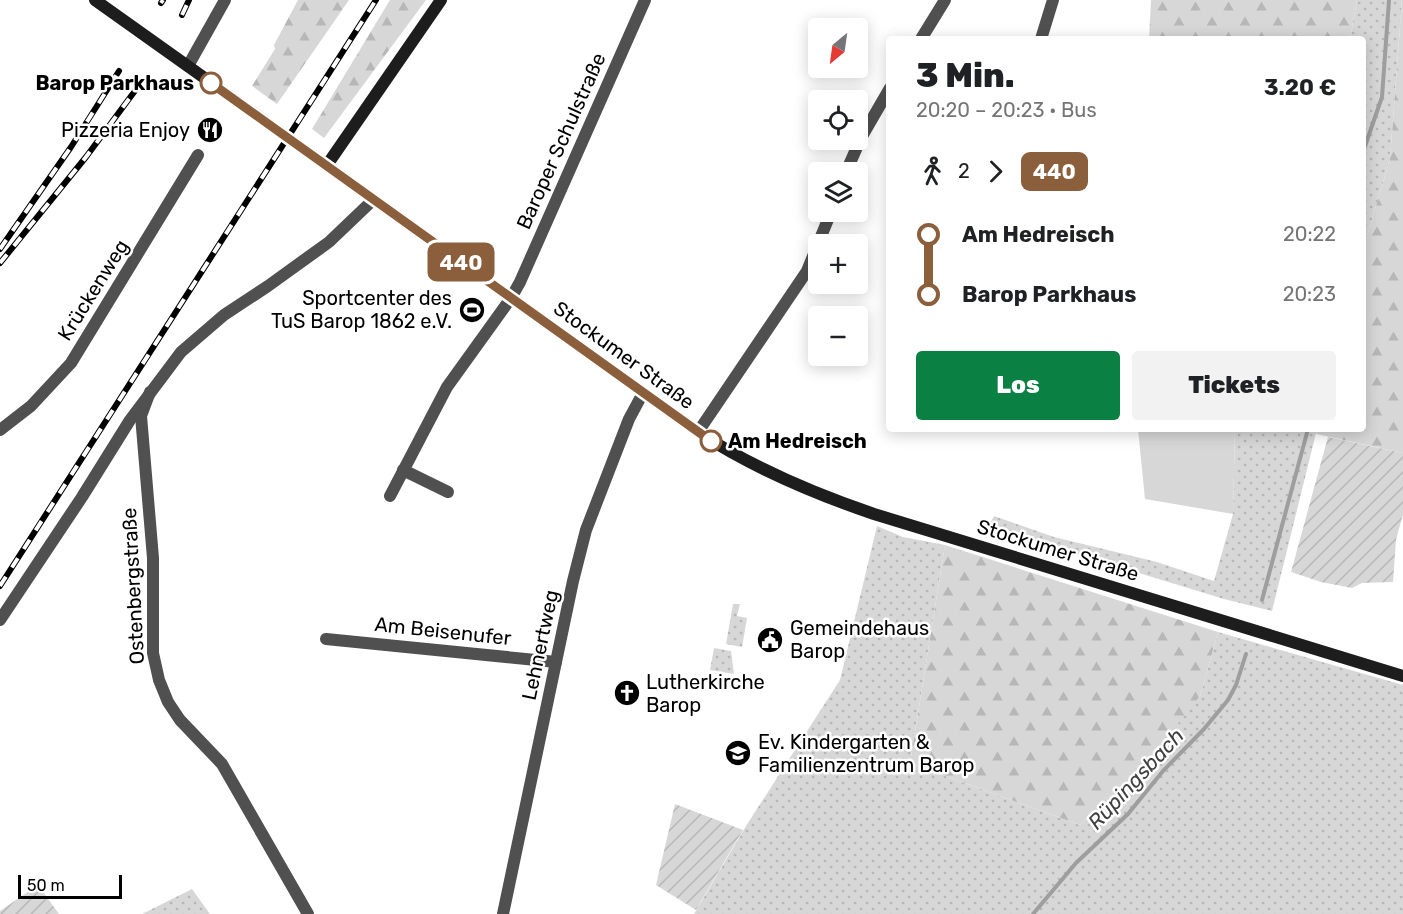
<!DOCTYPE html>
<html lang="de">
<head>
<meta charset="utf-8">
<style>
	body { margin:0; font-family:Rubik,sans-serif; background:#f2f2f2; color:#202124; height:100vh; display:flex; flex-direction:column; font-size:22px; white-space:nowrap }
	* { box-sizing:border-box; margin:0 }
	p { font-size:20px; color:#757577 }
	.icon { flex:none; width:33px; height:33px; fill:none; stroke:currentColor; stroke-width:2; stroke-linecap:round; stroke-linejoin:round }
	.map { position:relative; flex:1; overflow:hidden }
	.sheet { position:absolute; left:886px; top:36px; width:480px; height:396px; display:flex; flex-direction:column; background:#fff; border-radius:6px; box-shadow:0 3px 15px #0003 }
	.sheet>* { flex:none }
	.badge { padding:0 12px; border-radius:9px; font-size:21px; line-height:39px }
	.needle { width:39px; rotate:209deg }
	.controls { position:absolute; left:808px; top:18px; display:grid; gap:12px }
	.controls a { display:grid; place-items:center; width:60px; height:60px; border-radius:6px; background:#fff; box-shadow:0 3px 15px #0003; font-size:30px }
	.scale { position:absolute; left:18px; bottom:15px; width:104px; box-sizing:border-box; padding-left:6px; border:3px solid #000; border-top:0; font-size:16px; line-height:21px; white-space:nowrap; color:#000; -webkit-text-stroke:4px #fff; paint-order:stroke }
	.map>.badge { position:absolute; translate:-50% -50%; box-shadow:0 0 0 3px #fff }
	.legs { display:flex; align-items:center; gap:9px; height:66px; padding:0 30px; font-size:20px }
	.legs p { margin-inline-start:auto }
	.summary { display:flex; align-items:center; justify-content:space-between; height:102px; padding:0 30px }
	h1 { font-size:33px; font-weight:800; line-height:45px }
	.primary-button { display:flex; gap:12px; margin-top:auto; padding:12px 30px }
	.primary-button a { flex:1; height:69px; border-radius:6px; background:#0b8043; color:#fff; font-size:24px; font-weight:800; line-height:69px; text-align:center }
	.primary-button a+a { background:#f2f2f2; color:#202124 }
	ul { padding:0 30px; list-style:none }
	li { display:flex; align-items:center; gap:21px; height:60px; font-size:22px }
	li i { display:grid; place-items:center; width:9px; height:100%; margin:0 8px; background:currentColor }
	li i::after { content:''; width:15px; height:15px; margin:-8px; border:4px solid; border-radius:50%; background:#fff }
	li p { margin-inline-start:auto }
	li:first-child i { background:linear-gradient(#0000 50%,currentColor 0) }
	li:last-child i { background:linear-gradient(currentColor 50%,#0000 0) }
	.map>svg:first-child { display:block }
	.grass { fill:url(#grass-dots) }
	.forest { fill:url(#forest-firs) }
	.garden { fill:url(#garden-furrows) }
	.pitch { fill:#d7d7d7 }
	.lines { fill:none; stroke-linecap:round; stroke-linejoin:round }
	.stream { stroke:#9e9e9e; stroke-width:4 }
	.street { stroke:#505050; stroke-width:12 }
	.secondary { stroke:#1d1d1d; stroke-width:12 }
	.rail-casing { stroke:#000; stroke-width:6 }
	.rail { stroke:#fff; stroke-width:4; stroke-dasharray:11; stroke-linecap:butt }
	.secondary-bridge { stroke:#1d1d1d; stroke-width:12 }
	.line-1-casing { stroke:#fff; stroke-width:14 }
	.line-1 { stroke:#8b5e3c; stroke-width:9 }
	.stop-1-dot { fill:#fff; stroke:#8b5e3c; stroke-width:3 }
	.labels { text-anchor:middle; stroke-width:5; stroke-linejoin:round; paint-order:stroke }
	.stop-label { font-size:20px; font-weight:bold; fill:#000; stroke:#fff; text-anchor:end }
	.poi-label { font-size:20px; fill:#000; stroke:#fff; text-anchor:start }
	.street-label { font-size:20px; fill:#000; stroke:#fff }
	.water-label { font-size:21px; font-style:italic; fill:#3f3f3f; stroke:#fff }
</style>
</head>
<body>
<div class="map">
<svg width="1403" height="914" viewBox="0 0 1403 914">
	<defs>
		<pattern id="grass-dots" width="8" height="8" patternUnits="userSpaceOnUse" patternTransform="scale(1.5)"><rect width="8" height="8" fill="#d7d7d7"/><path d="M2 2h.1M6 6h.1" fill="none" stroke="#b7b7b7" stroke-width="1.8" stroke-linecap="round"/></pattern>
		<pattern id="forest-firs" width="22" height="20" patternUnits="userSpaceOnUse" patternTransform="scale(1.5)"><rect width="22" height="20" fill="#d7d7d7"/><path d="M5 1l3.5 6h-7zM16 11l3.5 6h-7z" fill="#b7b7b7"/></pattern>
		<pattern id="garden-furrows" width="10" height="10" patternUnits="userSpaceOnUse" patternTransform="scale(1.5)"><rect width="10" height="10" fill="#d7d7d7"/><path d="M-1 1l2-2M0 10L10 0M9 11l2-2" fill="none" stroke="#b7b7b7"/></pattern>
	</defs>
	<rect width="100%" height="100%" fill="#fff"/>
	<g class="grass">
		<polygon points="1357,0 1402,0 1390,159 1364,246 1364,39 1350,39"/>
		<polygon points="1235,429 1317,429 1272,611 1224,599 988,527 994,516 1054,537 1157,562 1214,581 1233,514"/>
		<polygon points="877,526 903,537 945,545 910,763 1080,825 1127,777 1200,696 1218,632 1403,685 1403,914 694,914 746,826 840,680"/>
		<polygon points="733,604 740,604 737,616 747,618 742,647 726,644"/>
		<polygon points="714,648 731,651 734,674 710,670"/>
		<polygon points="192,889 210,914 142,914"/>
	</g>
	<g class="forest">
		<polygon points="298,0 349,0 277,104 252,86 275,49 274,45"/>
		<polygon points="390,0 426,0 324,138 312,129"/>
		<polygon points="1151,0 1357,0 1350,39 1149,39"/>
		<polygon points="1402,0 1403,0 1403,453 1316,434 1317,429 1364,429 1364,246 1390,159"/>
		<polygon points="945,545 1218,632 1200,696 1165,740 1080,825 910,763"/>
	</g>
	<g class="garden">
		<polygon points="1328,437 1403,453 1403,514 1396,540 1393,582 1362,583 1352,588 1321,582 1291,572"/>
		<polygon points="675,804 743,830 696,910 656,885"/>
		<polygon points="38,885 59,914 0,914 0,911"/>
	</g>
	<polygon class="pitch" points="1138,429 1235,429 1233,514 1145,499"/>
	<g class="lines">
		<g class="stream">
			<polyline points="1364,149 1382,97 1389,0"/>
			<polyline points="1262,600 1308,429"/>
			<polyline points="1033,914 1076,863 1128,814 1163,771 1204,729 1228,700 1236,685 1246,654"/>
		</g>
		<g class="street">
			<polyline points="921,39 945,0"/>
			<polyline points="1041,39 1053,0"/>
			<polyline points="188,66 225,0"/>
			<polyline points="846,172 861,138 890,88"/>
			<polyline points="150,392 141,416 153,558 153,653 159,680 168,702 180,720 222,764 308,914"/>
			<polyline points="0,430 31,406 71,363 198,155"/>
			<polyline points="698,432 807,271 831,212"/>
			<polyline points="403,470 448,492"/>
			<polyline points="390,496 447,387 511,298 520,282 645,0"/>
			<polyline points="0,620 82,497 130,420 181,352 224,315 268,286 329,242 373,200"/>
			<polyline points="326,639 556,662"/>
			<polyline points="503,914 573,581 586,530 629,419 643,393"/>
		</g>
		<g class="secondary">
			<polyline points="95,0 265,121"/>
			<path d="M300,147L698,432C753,468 812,493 874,514L1403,676"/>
			<polyline points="327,165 441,0"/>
		</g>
		<g class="rail-casing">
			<g id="rail">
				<polyline points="161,3 163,0"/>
				<polyline points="182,15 189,0"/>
				<polyline points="0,249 71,147 119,71"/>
				<polyline points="0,263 86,157 140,84"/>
				<polyline points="0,586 376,0"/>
			</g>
		</g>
		<use href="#rail" class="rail"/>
		<polyline class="secondary-bridge" points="265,121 300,147"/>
	</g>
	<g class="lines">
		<g class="line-1-casing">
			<polyline id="line-1" points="211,83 711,441"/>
		</g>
		<use href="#line-1" class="line-1"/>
	</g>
	<defs>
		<g id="restaurant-disc" transform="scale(1.35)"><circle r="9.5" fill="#000" stroke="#fff"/><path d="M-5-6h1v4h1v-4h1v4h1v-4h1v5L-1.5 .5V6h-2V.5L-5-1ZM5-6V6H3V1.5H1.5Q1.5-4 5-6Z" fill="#fff"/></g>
		<g id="stadium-disc" transform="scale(1.35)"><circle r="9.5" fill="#000" stroke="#fff"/><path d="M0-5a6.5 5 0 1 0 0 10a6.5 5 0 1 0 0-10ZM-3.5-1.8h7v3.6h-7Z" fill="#fff"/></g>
		<g id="civic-disc" transform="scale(1.35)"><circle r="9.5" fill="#000" stroke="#fff"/><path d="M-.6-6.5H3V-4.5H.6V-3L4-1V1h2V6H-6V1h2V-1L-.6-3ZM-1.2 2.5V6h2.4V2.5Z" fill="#fff"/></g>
		<g id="church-disc" transform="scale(1.35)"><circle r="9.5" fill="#000" stroke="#fff"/><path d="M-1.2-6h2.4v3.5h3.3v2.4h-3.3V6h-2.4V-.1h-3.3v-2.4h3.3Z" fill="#fff"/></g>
		<g id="school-disc" transform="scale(1.35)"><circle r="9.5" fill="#000" stroke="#fff"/><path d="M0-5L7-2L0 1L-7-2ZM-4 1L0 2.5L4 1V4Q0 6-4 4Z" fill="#fff"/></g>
	</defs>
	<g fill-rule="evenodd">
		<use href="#restaurant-disc" x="210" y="130"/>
		<use href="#stadium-disc" x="472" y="310"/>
		<use href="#civic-disc" x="770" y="640"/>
		<use href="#church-disc" x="627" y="693"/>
		<use href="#school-disc" x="738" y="753"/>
	</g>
	<g class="stop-1-dot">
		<circle cx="211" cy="83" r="10"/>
		<circle cx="711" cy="441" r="10"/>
	</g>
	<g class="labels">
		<g class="stop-label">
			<text x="194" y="90">Barop Parkhaus</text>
			<text x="728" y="448" text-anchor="start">Am Hedreisch</text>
		</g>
		<g class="poi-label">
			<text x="190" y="137" text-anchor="end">Pizzeria Enjoy</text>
			<text x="452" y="305" text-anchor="end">Sportcenter des<tspan x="452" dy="23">TuS Barop 1862 e.V.</tspan></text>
			<text x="790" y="635">Gemeindehaus<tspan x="790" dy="23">Barop</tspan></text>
			<text x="646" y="689">Lutherkirche<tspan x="646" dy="23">Barop</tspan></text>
			<text x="758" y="749">Ev. Kindergarten &amp;<tspan x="758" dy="23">Familienzentrum Barop</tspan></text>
		</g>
		<g class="street-label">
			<text transform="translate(561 141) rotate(-66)" y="7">Baroper Schulstraße</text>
			<text transform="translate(93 290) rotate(-58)" y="7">Krückenweg</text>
			<text transform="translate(624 355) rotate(36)" y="7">Stockumer Straße</text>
			<text transform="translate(1058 550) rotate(17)" y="7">Stockumer Straße</text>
			<text transform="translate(133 586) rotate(-93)" y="7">Ostenbergstraße</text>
			<text transform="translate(443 631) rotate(6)" y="7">Am Beisenufer</text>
			<text transform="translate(540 645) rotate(-78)" y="7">Lehnertweg</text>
		</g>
		<g class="water-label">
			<text transform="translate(1136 779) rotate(-47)" y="7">Rüpingsbach</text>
		</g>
	</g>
</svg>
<div class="controls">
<a><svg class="needle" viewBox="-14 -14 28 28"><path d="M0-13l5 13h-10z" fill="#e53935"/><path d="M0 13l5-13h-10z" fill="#757577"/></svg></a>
<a><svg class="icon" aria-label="locate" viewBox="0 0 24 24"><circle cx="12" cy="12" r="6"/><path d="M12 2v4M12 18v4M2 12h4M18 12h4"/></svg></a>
<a><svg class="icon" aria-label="layers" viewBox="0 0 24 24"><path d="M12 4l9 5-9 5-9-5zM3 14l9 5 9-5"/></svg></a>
<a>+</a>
<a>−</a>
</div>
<div class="scale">50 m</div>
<b class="badge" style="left:461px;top:262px;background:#8b5e3c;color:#fff">440</b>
<section class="sheet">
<div class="summary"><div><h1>3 Min.</h1><p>20:20 – 20:23 · Bus</p></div><b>3.20 €</b></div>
<div class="legs"><svg class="icon" aria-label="walk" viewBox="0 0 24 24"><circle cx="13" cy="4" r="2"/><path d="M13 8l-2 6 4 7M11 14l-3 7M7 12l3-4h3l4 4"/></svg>2<svg class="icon" aria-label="forward" viewBox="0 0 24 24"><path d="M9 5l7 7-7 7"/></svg><b class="badge" style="background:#8b5e3c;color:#fff">440</b></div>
<ul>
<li><i style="color:#8b5e3c"></i><b>Am Hedreisch</b><p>20:22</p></li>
<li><i style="color:#8b5e3c"></i><b>Barop Parkhaus</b><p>20:23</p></li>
</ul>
<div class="primary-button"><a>Los</a><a>Tickets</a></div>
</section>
</div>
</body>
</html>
